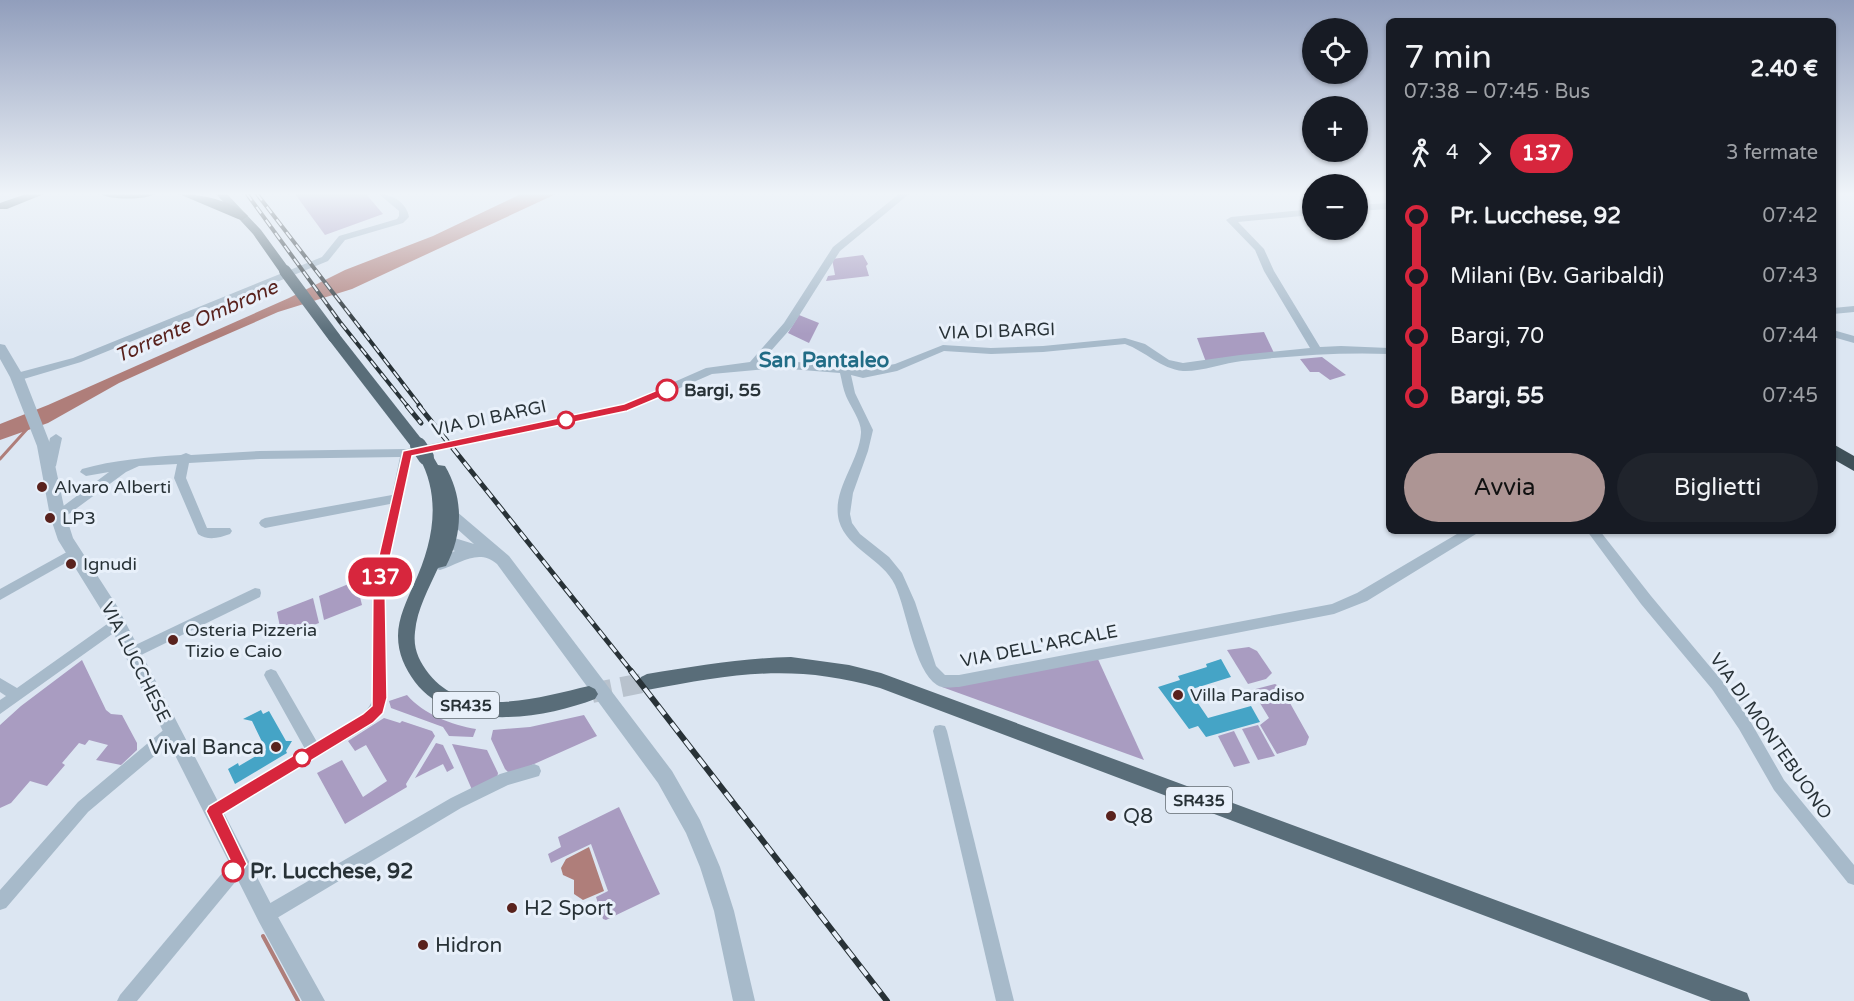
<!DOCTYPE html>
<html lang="it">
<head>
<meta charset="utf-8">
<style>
	body { margin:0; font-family:"Varela Round",sans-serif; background:#20242c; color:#f1f3f6; height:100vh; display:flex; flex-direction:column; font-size:22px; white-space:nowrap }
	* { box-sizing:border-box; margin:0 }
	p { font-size:20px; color:#9ea1a6 }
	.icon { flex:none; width:33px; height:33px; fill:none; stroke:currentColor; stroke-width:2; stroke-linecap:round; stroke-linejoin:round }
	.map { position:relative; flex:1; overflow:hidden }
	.details { position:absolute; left:1386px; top:18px; width:450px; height:516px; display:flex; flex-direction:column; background:#171b24; border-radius:9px; box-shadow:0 2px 4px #0004 }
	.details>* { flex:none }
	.badge { padding:0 12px; border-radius:20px; font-size:21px; line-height:39px }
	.controls { position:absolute; left:1302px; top:18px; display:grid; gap:12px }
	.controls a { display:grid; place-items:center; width:66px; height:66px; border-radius:50%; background:#171b24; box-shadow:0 2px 4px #0004; font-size:30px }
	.map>.badge { position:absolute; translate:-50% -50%; box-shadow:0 0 0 3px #fff }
	.legs { display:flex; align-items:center; gap:9px; height:66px; padding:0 18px; font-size:20px }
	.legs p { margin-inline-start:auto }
	.summary { display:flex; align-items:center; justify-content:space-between; height:102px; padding:0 18px }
	h1 { font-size:33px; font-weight:600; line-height:45px }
	.button { display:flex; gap:12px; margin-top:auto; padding:12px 18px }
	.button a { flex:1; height:69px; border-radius:36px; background:#ad9594; color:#111; font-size:24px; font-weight:600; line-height:69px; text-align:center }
	.button a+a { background:#20242c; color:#f1f3f6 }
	ul { padding:0 18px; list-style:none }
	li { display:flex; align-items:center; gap:21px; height:60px; font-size:22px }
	li i { display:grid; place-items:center; width:9px; height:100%; margin:0 8px; background:currentColor }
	li i::after { content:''; width:15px; height:15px; margin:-8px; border:4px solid; border-radius:50%; background:#171b24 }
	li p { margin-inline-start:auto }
	li:first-child i { background:linear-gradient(#0000 50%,currentColor 0) }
	li:last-child i { background:linear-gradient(currentColor 50%,#0000 0) }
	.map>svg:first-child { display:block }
	.green { fill:#a99cc1 }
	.water { fill:#af7e7a }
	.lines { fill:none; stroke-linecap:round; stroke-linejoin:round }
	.stream-far1 { stroke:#af7e7a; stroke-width:3 }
	.stream { stroke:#af7e7a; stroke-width:4 }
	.building { fill:#45a4c6 }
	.primary-tunnel { stroke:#b8c2cd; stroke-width:20; stroke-dasharray:20 10; stroke-linecap:butt }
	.minor { fill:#a7baca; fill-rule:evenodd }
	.tertiary { fill:#a7baca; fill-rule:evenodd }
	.primary { fill:#596d79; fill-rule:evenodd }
	.trunk { fill:#4c5e68; fill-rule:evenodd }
	.motorway { fill:#3f5058; fill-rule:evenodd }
	.rail-far2-casing { stroke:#283237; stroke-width:4 }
	.rail-far1-casing { stroke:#283237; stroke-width:5 }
	.rail-casing { stroke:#283237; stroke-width:6 }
	.rail-far2 { stroke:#e8f0fa; stroke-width:2; stroke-dasharray:8; stroke-linecap:butt }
	.rail-far1 { stroke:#e8f0fa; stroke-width:3; stroke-dasharray:9; stroke-linecap:butt }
	.rail { stroke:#e8f0fa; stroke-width:4; stroke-dasharray:11; stroke-linecap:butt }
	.primary-bridge-far1 { stroke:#596d79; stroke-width:12 }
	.primary-bridge { stroke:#596d79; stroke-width:16 }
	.line-1 { fill:#d7263d; stroke:#fff; stroke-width:1.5 }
	.stop-1-dot { fill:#fff; stroke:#d7263d; stroke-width:3 }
	.poi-dot { fill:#59221d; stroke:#e8f0fa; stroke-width:2 }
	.labels { text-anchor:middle; stroke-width:6; stroke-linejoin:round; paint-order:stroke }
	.shield { fill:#e8f0fa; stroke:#626b72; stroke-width:1.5 }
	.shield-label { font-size:16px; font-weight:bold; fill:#283237 }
	.street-label { font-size:18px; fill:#283237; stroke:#e8f0fa }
	.stop-label { font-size:18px; font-weight:bold; fill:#283237; stroke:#e8f0fa; text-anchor:start }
	.poi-label { font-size:18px; fill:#283237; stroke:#e8f0fa; text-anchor:start }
	.water-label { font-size:20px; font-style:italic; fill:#59221d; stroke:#e8f0fa }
	.quarter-label { font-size:21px; font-weight:bold; fill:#216c86; stroke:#e8f0fa }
	.near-poi-label { font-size:21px; fill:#283237; stroke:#e8f0fa; text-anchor:start }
	.near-stop-label { font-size:21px; font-weight:bold; fill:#283237; stroke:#e8f0fa; text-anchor:start }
</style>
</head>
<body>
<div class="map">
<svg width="1854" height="1001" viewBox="0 0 1854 1001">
	<rect width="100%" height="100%" fill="#dce6f2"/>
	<g class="green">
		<polygon points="295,194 366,194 383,214 325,235"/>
		<polygon points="863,255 868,264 866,266 869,276 826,281 828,276 835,275 832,259"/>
		<polygon points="799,315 819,323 809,343 788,333"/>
		<polygon points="1264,332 1274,353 1206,362 1197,338"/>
		<polygon points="1322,357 1346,375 1330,380 1319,372 1310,372 1300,359"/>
		<polygon points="356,581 362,605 324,620 319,596"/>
		<polygon points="313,598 319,623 282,637 277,612"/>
		<polygon points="1249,647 1257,651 1272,673 1266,679 1248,684 1227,650"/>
		<polygon points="1097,657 1144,760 942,687"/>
		<polygon points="82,660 106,710 111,714 122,715 137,743 137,750 121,765 96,760 108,745 89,740 85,745 79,743 62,763 65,765 47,786 30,781 11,803 0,808 0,725 21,706"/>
		<polygon points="1275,684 1281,687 1309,737 1306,745 1277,754 1260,725 1269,718 1252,690"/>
		<path d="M407,695C423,714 452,725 476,729L473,737L449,736L443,727L391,708L389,701Z"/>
		<polygon points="584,715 597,736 514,773 508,772 505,769 491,739 493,730 530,727"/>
		<polygon points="384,718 400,723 402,721 432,731 435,736 406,784 407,787 345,824 317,773 342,760 363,797 387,781 366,745 355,751 348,741"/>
		<polygon points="1258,725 1275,756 1258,760 1242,729"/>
		<polygon points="1234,731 1250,763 1234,767 1218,736"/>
		<polygon points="436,743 443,745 454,768 447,772 443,764 415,778"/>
		<polygon points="452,744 487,750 498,773 497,778 473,792"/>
		<polygon points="619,807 660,894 606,920 603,919 596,897 608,891 591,844 551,863 548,854 561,847 558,837"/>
	</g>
	<g class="water">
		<polygon points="521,194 556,194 352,289 278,312 198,347 119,383 48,423 0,440 0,424 48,405 289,298 345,270 433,236"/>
		<polygon points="589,847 604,891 583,900 574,894 574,880 563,875 561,868 566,859"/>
	</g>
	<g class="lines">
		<polyline class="stream-far1" points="0,459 27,429"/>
		<polyline class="stream" points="263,936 298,1001"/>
	</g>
	<g class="building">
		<polygon points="1221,659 1231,677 1189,690 1208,718 1251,706 1260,722 1206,737 1198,726 1189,729 1158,687 1180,680 1178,676 1207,667 1206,664"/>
		<polygon points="261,710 263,714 269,711 286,741 292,741 286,751 287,753 235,784 228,769 238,763 239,766 266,750 252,721 243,719"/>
	</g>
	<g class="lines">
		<polyline class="primary-tunnel" points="592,693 647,682"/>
		<g class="minor">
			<path d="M379,194C392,194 407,203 409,217L403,223L345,240L328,261L81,362L17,381L12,377L13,374L73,358L322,257L339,236L397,219L399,216V211Z"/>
			<path d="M899,194H909L840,251L792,327L762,361L825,363L863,370L895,364L943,345L991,348L1043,346L1125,338L1145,344L1169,360L1183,363L1240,355L1310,348L1264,271L1255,250L1226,220L1231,217L1312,209V215L1238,222L1264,249L1274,271L1320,347L1341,346L1389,348V354C1339,352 1292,356 1242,361C1225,363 1199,372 1183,371C1161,369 1145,351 1125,344L1043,352L991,354L944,351L897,371L863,378L851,375L855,393L873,430L868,451L853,493L850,514L852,523L860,534L889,557L902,573L915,602L936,666L945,675H959L1332,604L1357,593L1462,531H1478L1476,534L1367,601L1334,614L959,687C952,687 943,689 937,685C914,670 907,611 895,585C883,559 847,549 839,521C831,490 859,463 861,433C862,422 850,406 846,396C843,389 842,381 840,373L777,368L712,374L627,411L412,456L385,581L387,698L382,714L373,724L219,816L214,818L209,816L206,811L209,806L305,749L266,679L264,675L266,671L271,669L276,671L317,742C335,731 367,720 373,698V581L390,504L265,528L261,526L259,523L261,520L265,518L392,495L400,457L260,459L189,463L186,478L207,528H230L232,531L230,534C219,538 208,541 198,534L174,478L177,464L139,466L126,472L62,519H54L52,516L54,513L109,472L86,476L80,472L82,469C113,460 149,457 181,455L186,453L191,455L260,451L407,449L624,404L706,368L750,362L784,323L833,247Z"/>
			<polygon points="1389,203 1389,209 1358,211 1358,205"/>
			<polygon points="1854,306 1854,312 1833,314 1833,308"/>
			<polygon points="1833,330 1854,336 1854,343 1833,337"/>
			<polygon points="56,434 62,438 56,466 50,470 44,466 50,438"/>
			<polygon points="1587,531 1600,531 1651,596 1722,681 1749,719 1784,780 1854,865 1854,885 1848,883 1774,790 1739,729 1712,689 1641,604"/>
			<polygon points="74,548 78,550 80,553 78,556 0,600 0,589"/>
			<polygon points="255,588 260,589 261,593 260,597 137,657 132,659 127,657 125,653 127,649"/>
			<polygon points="117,617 122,619 124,623 122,627 0,714 0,700 6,696 0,692 0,678 17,688"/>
			<polygon points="940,725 945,726 947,731 1014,1001 996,1001 933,731 935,726"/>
			<polygon points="172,726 177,727 179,732 177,737 88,812 6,908 0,910 0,890 78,802 167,727"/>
			<polygon points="534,764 539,766 541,771 539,776 508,785 461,808 272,921 266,923 260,921 258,915 260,909 451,798 500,774"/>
			<polygon points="240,856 246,859 248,864 246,869 137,1001 117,1001 120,995 234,859"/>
		</g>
		<g class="tertiary">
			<polygon points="0,344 5,345 24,377 51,446 66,516 73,538 117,606 273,908 325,1001 302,1001 259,922 105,616 58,540 50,516 37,446 10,377 0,359"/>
			<path d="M451,509L456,511L509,556L672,771L700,820L720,867L734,911L755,1001H733L714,911L700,867L686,833L658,783L497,564C478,548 460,564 440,570L434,568L432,564L434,560L455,551L443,546L440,542L443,538L448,536L474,544L446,519L443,515L446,511Z"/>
		</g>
		<g class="primary">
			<polygon points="216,194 227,194 261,230 291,271 289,274 281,274 253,234"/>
			<polygon points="334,333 339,334 423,441 425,445 423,449 413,449 329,340 328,337 329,334"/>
			<path d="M426,452L431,453L438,465L445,466C464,498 463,534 446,566L438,568C429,588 417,609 415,632C413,649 419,661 429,674C466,721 540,697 589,686L595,689L598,694L595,699C543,719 454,733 415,682C405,668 398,654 398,636C398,618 407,600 414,584C433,543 442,498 419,457Z"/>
			<path d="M791,657L849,665L881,673L1739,990L1747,993L1750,1001H1711L880,688C792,663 735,674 647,690L641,687L638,682L641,677L647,674C695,666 743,658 791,657Z"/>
		</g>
		<g class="trunk">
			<polygon points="26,194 44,194 7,209 0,209 0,203"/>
			<path d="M101,194H154C147,200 108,200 101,194Z"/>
			<path d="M179,194C200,194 232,200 248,216L242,220L238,219Z"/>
		</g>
		<polygon class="motorway" points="1833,444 1854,456 1854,471 1833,459"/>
		<g class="rail-far2-casing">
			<g id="rail-far2">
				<polyline points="247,194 340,322 408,407"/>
				<polyline points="257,194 421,407"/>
			</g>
		</g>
		<g class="rail-far1-casing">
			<g id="rail-far1">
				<polyline points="407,406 421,423"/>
				<polyline points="419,406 632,672"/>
			</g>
		</g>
		<g class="rail-casing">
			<polyline id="rail" points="631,671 887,1001"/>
		</g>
		<use href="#rail-far2" class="rail-far2"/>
		<use href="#rail-far1" class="rail-far1"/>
		<use href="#rail" class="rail"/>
		<polyline class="primary-bridge-far1" points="285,271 334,337"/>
		<polyline class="primary-bridge" points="418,445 426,457"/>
	</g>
	<linearGradient id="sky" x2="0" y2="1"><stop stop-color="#919ebc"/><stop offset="0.58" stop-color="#eff4f9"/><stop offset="1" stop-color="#eff4f9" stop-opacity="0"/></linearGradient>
	<rect width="1854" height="334" fill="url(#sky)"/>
	<polygon class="line-1" points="667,386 672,390 670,393 627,411 412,456 385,581 387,698 383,713 373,723 223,814 247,864 238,877 233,879 227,877 225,871 231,862 206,811 209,806 363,714 372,706 373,581 403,451 624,404"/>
	<g class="stop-1-dot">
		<circle cx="667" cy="390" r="10"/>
		<circle cx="566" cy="420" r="8"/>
		<circle cx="302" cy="758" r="8"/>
		<circle cx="233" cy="871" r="10"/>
	</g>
	<g class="poi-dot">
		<circle cx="42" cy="487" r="6"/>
		<circle cx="50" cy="518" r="6"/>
		<circle cx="71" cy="564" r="6"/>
		<circle cx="173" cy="640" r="6"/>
		<circle cx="1178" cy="695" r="6"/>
		<circle cx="276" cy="747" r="6"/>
		<circle cx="1111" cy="816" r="6"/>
		<circle cx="512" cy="908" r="6"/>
		<circle cx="423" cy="945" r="6"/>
	</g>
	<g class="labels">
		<g class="shield">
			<rect x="433" y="692" width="66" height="26" rx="4.5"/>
			<rect x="1166" y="787" width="66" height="26" rx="4.5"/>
		</g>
		<g class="shield-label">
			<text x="466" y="711">SR435</text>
			<text x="1199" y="806">SR435</text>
		</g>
		<g class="street-label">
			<text transform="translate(997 331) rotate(-2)" y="6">VIA DI BARGI</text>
			<text transform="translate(489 418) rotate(-12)" y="6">VIA DI BARGI</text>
			<text transform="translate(1039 646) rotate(-11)" y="6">VIA DELL'ARCALE</text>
			<text transform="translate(136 662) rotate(63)" y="6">VIA LUCCHESE</text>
			<text transform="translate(1771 736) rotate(55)" y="6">VIA DI MONTEBUONO</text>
		</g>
		<g class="stop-label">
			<text x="684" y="396">Bargi, 55</text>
		</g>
		<g class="poi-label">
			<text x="54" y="493">Alvaro Alberti</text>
			<text x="62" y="524">LP3</text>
			<text x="83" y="570">Ignudi</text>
			<text x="185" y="636">Osteria Pizzeria<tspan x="185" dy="21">Tizio e Caio</tspan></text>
			<text x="1190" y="701">Villa Paradiso</text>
		</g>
		<g class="water-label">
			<text transform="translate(196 321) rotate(-24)" y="7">Torrente Ombrone</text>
		</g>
		<g class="quarter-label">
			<text x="824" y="367">San Pantaleo</text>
		</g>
		<g class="near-poi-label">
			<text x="264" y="754" text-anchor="end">Vival Banca</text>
			<text x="1123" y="823">Q8</text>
			<text x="524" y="915">H2 Sport</text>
			<text x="435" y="952">Hidron</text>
		</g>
		<g class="near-stop-label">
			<text x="250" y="878">Pr. Lucchese, 92</text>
		</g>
	</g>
</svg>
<div class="controls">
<a><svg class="icon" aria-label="locate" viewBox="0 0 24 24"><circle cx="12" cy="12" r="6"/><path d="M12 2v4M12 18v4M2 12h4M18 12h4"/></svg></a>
<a>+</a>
<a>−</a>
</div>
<b class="badge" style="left:380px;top:577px;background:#d7263d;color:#fff">137</b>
<section class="details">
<div class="summary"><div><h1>7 min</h1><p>07:38 – 07:45 · Bus</p></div><b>2.40 €</b></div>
<div class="legs"><svg class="icon" aria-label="walk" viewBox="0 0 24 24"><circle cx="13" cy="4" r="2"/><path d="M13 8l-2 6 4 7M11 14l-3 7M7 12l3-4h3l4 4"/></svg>4<svg class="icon" aria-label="forward" viewBox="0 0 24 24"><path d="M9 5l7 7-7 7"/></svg><b class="badge" style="background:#d7263d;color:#fff">137</b><p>3 fermate</p></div>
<ul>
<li><i style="color:#d7263d"></i><b>Pr. Lucchese, 92</b><p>07:42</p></li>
<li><i style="color:#d7263d"></i><span>Milani (Bv. Garibaldi)</span><p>07:43</p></li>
<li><i style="color:#d7263d"></i><span>Bargi, 70</span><p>07:44</p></li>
<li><i style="color:#d7263d"></i><b>Bargi, 55</b><p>07:45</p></li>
</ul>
<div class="button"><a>Avvia</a><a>Biglietti</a></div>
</section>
</div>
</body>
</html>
